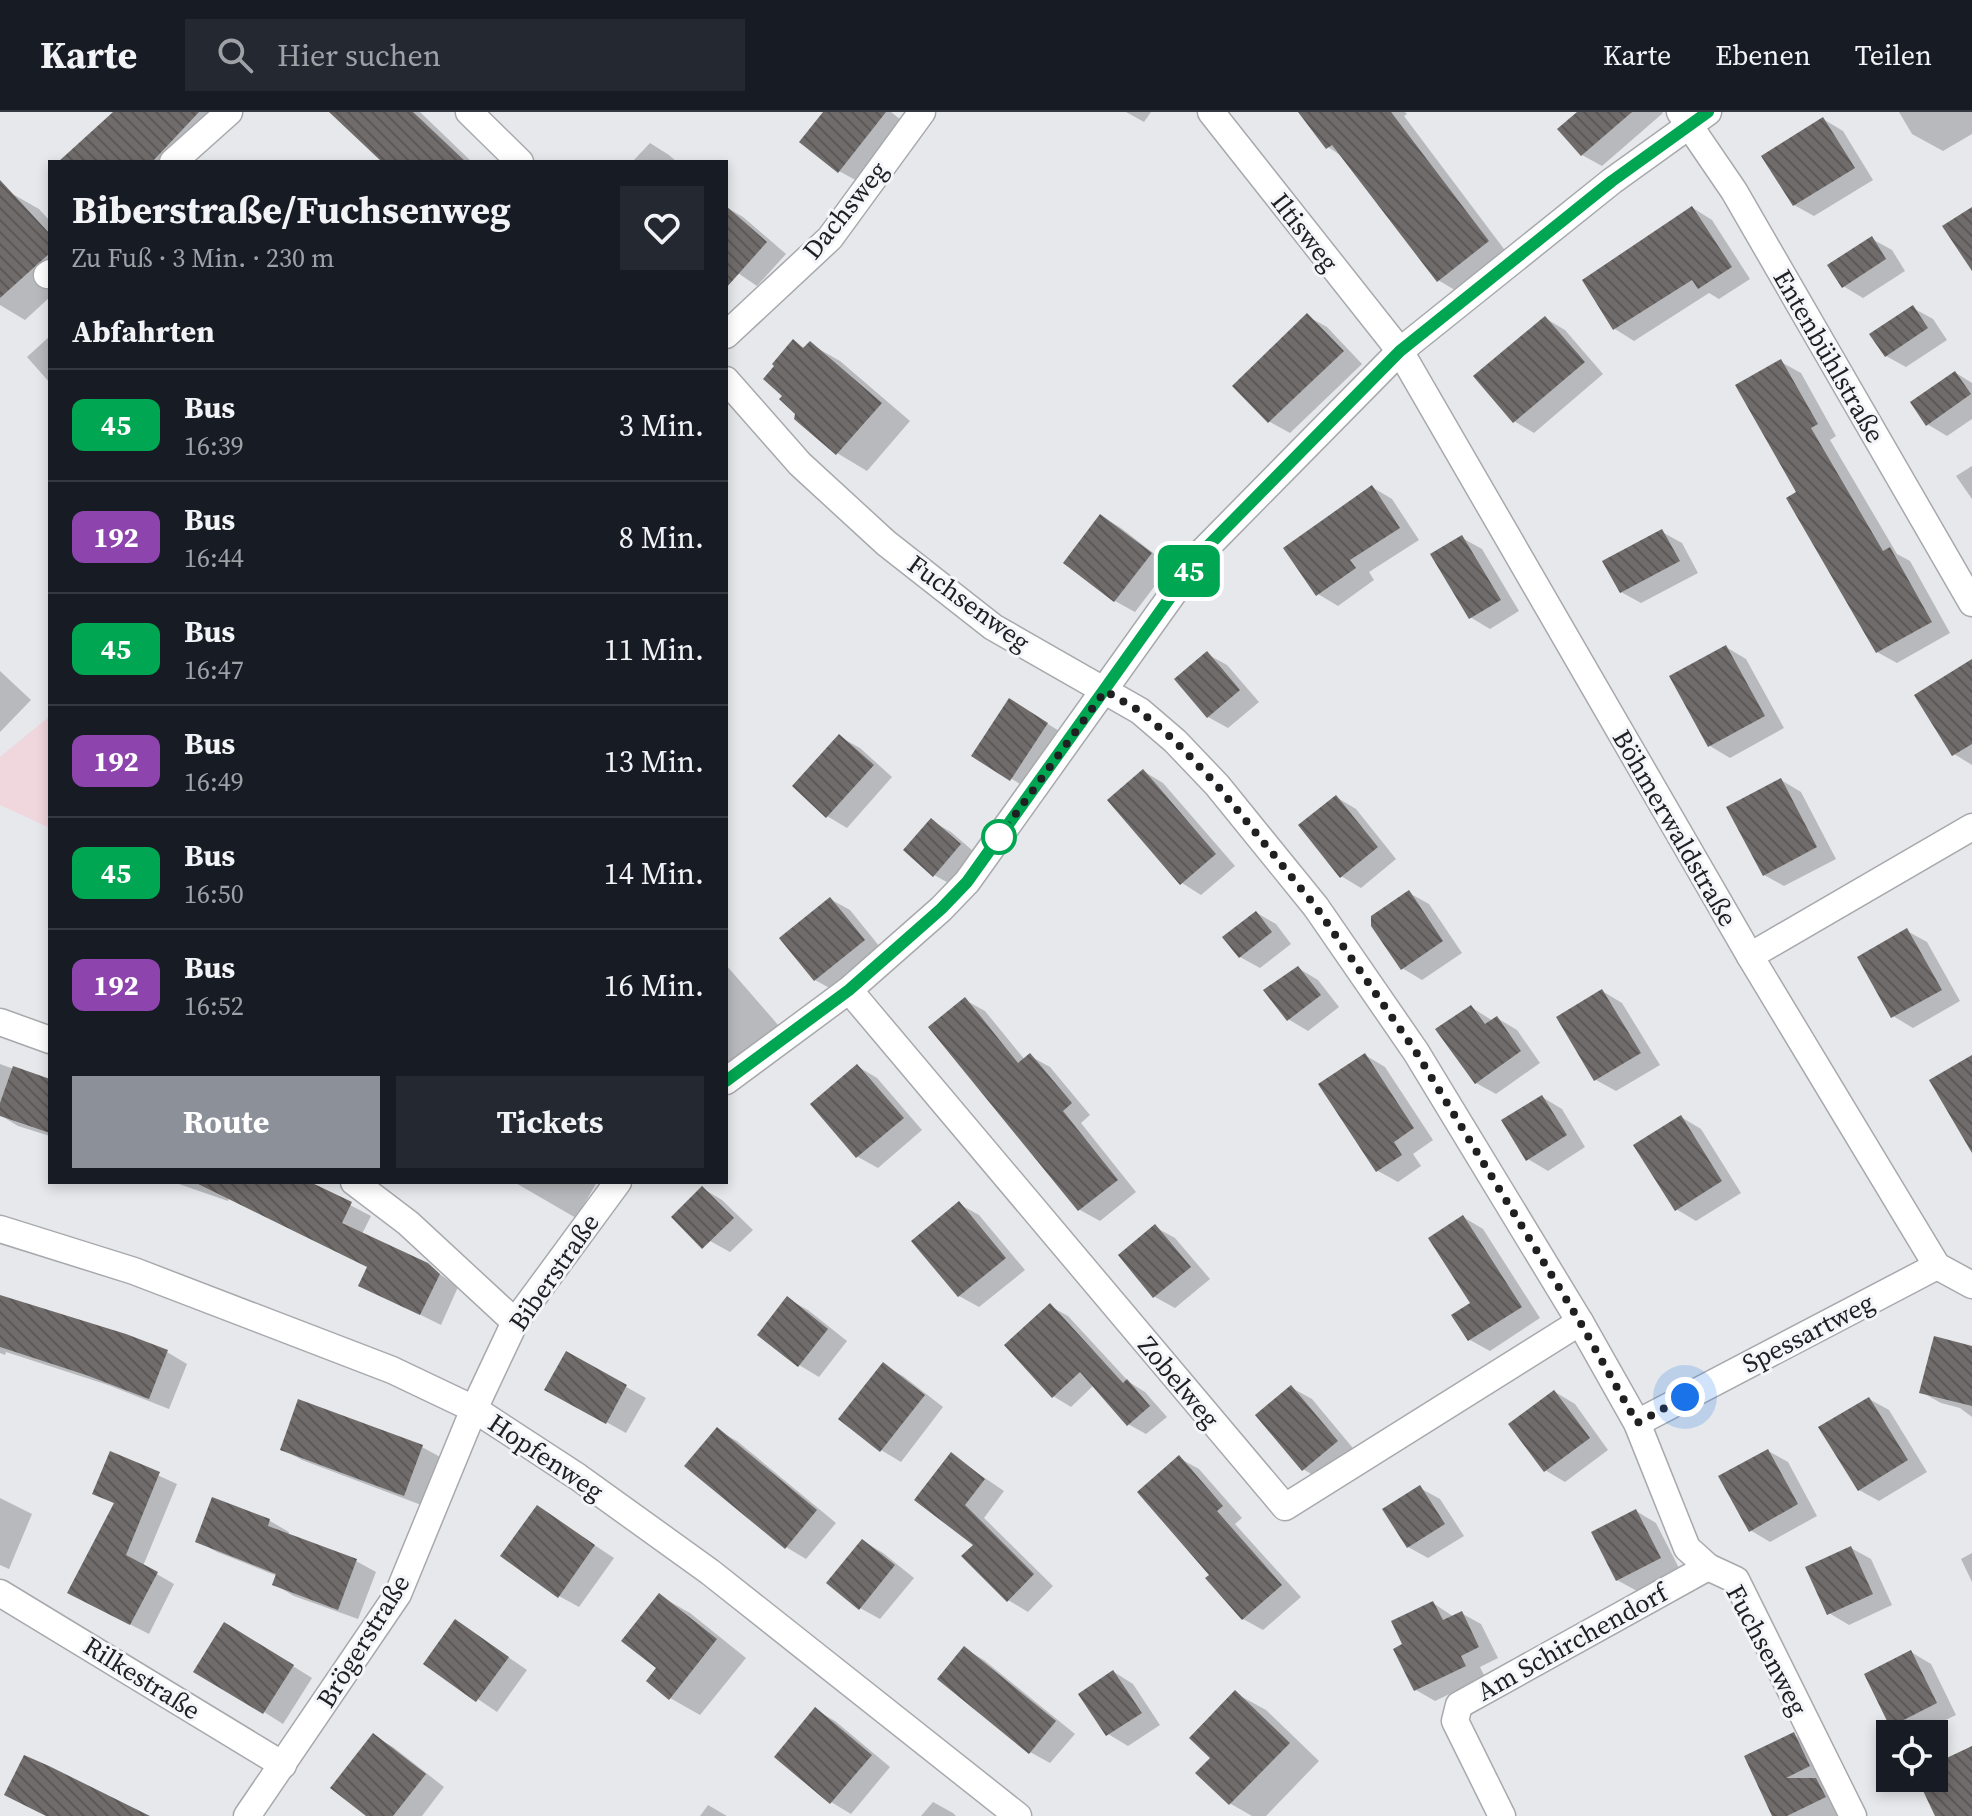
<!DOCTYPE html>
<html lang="de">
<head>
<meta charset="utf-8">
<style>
	body { margin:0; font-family:"Source Serif 4",serif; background:#242831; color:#f1f3f6; height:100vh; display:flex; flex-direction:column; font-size:30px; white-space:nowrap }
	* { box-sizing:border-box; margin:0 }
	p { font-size:26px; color:#9ea1a6 }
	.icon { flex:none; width:44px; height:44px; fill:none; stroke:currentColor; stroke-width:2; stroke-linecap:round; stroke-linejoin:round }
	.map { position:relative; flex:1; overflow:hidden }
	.panel { position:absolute; left:48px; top:48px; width:680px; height:1024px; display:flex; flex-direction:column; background:#171b24; border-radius:0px; box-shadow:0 4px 12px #0003 }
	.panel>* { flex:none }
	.badge { padding:0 16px; border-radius:12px; font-size:28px; line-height:52px }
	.fabs { position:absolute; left:1876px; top:1608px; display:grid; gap:16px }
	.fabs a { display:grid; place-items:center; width:72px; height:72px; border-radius:0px; background:#171b24; box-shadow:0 4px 12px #0003; font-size:40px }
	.you { position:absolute; width:40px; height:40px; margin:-20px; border:6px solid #fff; border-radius:50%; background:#1a73e8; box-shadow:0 0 0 12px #1a73e833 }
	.map>.badge { position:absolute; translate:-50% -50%; box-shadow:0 0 0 4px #fff }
	h2 { padding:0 24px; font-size:30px; line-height:72px }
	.round { display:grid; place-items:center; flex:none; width:84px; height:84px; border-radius:0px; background:#242831 }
	.headline { display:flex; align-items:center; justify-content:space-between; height:136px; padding:0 24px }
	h1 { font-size:38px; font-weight:700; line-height:60px }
	.cta { display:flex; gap:16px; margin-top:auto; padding:16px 24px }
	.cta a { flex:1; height:92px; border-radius:0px; background:#8c9099; color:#fff; font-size:32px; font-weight:700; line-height:92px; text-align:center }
	.cta a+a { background:#242831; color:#f1f3f6 }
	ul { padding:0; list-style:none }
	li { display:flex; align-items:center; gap:24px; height:112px; padding:0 24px; border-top:2px solid #363941 }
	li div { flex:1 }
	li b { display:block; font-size:30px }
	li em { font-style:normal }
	li .badge { min-width:88px; font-weight:700; text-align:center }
	header { display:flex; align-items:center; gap:48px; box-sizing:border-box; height:112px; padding:0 40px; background:#171b24; border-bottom:2px solid #363941 }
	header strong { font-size:38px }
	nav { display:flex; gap:44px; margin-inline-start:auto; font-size:28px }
	.search { width:560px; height:72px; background:#242831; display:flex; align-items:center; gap:20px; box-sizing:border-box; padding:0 28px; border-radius:0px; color:#9ea1a6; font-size:30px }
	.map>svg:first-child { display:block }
	.education { fill:#f0d6dd }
	.shadow { fill:#0003 }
	.building { fill:url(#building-back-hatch) }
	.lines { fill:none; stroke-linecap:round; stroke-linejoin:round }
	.minor-casing { stroke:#a8a9ad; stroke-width:29 }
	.minor { stroke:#fff; stroke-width:26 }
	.line-casing { stroke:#fff; stroke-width:18 }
	.line { stroke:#00a651; stroke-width:12 }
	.walk { stroke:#202022; stroke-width:8; stroke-dasharray:0 14.4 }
	.stop-dot { fill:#fff; stroke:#00a651; stroke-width:4 }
	.labels { text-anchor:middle; stroke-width:6; stroke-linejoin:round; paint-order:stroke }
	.street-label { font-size:26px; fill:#202022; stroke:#f3f5f8 }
</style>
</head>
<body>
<header>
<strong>Karte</strong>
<div class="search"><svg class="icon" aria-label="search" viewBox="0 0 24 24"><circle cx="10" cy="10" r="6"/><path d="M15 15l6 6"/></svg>Hier suchen</div>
<nav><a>Karte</a><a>Ebenen</a><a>Teilen</a></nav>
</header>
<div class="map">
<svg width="1972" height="1704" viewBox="0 0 1972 1704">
	<defs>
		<pattern id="building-back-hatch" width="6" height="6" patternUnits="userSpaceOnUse" patternTransform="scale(2)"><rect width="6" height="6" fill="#706c6b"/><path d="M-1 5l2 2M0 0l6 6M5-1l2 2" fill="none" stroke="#5c5858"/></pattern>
	</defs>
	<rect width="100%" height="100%" fill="#e6e8eb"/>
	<polygon class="education" points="50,604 50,716 0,693 0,645"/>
	<g class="shadow">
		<polygon points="116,0 237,0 189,50 62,50"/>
		<polygon points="332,0 420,0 472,50 384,50"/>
		<polygon points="826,0 891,0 906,12 859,70 839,59"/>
		<polygon points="1126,0 1151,0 1144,10"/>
		<polygon points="1301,0 1405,0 1407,2 1404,4 1507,141 1458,180 1438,168 1343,45 1328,35"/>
		<polygon points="1580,0 1662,0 1663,1 1602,54 1582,43 1560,17"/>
		<polygon points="1899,0 1972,0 1972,22 1943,39 1912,22"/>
		<polygon points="1823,7 1843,19 1873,68 1814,104 1794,93"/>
		<polygon points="650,31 669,43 677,50 632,50"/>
		<polygon points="9,80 39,97 50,109 50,185 25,208 0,193 0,88"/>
		<polygon points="726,95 743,105 786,142 757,174 726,153"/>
		<polygon points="1693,96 1712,108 1750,167 1719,187 1709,181 1634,229 1615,217"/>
		<polygon points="1872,127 1892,138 1905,159 1863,186 1843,174"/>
		<polygon points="1913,196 1933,207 1947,228 1906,255 1886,244"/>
		<polygon points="1307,204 1327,215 1362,252 1290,321 1270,310 1235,274"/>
		<polygon points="1545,206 1565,218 1603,262 1534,321 1514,309"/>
		<polygon points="50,224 50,271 27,245"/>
		<polygon points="794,230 806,237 810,232 840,249 910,309 867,359 837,341 797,301 785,284"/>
		<polygon points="1781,250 1801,261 1836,324 1830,328 1897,442 1910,449 1950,521 1897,551 1877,540 1798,381"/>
		<polygon points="1956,261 1972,271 1972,307 1947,324 1927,312"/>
		<polygon points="1972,354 1972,387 1956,364"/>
		<polygon points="1372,375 1392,387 1419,428 1369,460 1374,468 1338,494 1318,482"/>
		<polygon points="1101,404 1121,416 1170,454 1135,500 1115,489 1066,451"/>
		<polygon points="1662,420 1682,431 1698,461 1641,491 1621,480"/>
		<polygon points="1462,426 1482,437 1519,499 1490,517 1470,505"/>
		<polygon points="1726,535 1746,547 1784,616 1730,646 1710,634"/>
		<polygon points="1207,542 1227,553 1259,590 1228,616 1208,605"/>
		<polygon points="1972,557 1972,653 1954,642"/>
		<polygon points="0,559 31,588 0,620"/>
		<polygon points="1029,600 1067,624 1031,679 974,643"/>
		<polygon points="840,625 860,636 892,665 847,716 827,704"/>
		<polygon points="1143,659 1163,671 1235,754 1201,783 1182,771"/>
		<polygon points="1781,668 1801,680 1836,747 1784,774 1764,763"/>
		<polygon points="1336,685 1356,697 1396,747 1361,776 1341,764"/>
		<polygon points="932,709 951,720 980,745 954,774 934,763"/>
		<polygon points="1409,781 1429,792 1462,841 1422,868 1402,856"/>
		<polygon points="830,787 850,798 884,840 835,879 815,868"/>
		<polygon points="1257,801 1276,812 1291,832 1260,856 1240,845"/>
		<polygon points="1907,819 1927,830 1960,889 1913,916 1893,904"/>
		<polygon points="726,853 779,914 726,958"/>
		<polygon points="1298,856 1318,868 1339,895 1308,919 1288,907"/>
		<polygon points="1602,879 1622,891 1660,953 1616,979 1596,968"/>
		<polygon points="965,888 985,899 1025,948 1030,944 1050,955 1090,1003 1081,1011 1136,1080 1100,1109 1080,1098"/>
		<polygon points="1471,895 1493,909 1497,906 1517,918 1540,951 1496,982 1476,971"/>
		<polygon points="1365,943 1385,955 1433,1028 1413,1042 1421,1054 1398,1070 1378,1059"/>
		<polygon points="0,952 50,970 50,1024 18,1014 0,1003"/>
		<polygon points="857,954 877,966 922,1018 878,1056 858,1045"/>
		<polygon points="1542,985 1562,997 1585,1035 1548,1059 1528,1047"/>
		<polygon points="1681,1005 1701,1017 1741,1081 1696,1109 1676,1097"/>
		<polygon points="173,1070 234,1070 228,1089"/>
		<polygon points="260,1070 306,1070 371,1104 362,1122 427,1153 458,1175 441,1213 360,1173 369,1155"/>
		<polygon points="514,1070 597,1070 576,1106"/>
		<polygon points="702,1076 722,1088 753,1118 730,1140 710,1129 682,1096"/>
		<polygon points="959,1092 979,1103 1025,1158 979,1195 959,1184"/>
		<polygon points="1463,1105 1483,1117 1540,1206 1490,1239 1470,1228 1473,1191"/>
		<polygon points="1155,1115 1175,1126 1210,1167 1175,1196 1155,1185 1120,1144"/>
		<polygon points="0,1185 167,1240 187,1252 169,1297 108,1273 6,1240 5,1243 0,1241"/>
		<polygon points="788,1187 808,1198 847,1229 819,1265 799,1253 760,1222"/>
		<polygon points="1050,1194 1068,1204 1129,1270 1145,1280 1167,1305 1146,1322 1128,1312 1094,1273 1071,1295 1053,1284"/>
		<polygon points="1972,1237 1972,1305 1960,1296 1941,1291 1921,1280"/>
		<polygon points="567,1242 646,1286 626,1321 547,1277"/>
		<polygon points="883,1253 903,1264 943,1295 901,1350 881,1338"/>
		<polygon points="1292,1276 1312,1287 1357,1341 1323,1369 1303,1357"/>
		<polygon points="1555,1280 1575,1292 1608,1338 1565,1370 1545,1358"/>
		<polygon points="1869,1287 1889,1298 1927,1360 1879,1389 1859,1378"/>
		<polygon points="717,1318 737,1329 836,1411 806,1447 786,1435"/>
		<polygon points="422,1335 442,1346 424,1394 302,1348 282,1337"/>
		<polygon points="1768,1339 1788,1350 1817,1404 1770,1430 1750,1418"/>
		<polygon points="111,1342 177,1372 143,1454 174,1472 149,1522 88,1491 115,1392 95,1381"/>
		<polygon points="951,1343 1004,1379 984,1406 1053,1474 1028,1500 1008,1488 976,1433"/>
		<polygon points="1179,1346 1199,1357 1242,1406 1235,1412 1301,1485 1263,1518 1243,1507 1212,1463"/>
		<polygon points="1420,1376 1440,1387 1464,1424 1428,1446 1408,1435"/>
		<polygon points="0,1386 32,1402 9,1457 0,1453"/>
		<polygon points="214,1387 270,1409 289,1420 288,1424 356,1449 376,1460 358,1507 294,1484 274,1472 277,1464 217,1440 197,1429"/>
		<polygon points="537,1395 614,1446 579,1495 559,1484"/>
		<polygon points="1636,1399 1656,1411 1680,1458 1637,1479 1617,1468"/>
		<polygon points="863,1429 883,1441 914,1466 880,1507 860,1496"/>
		<polygon points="1851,1436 1871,1447 1892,1493 1849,1513 1829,1501"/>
		<polygon points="1972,1441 1972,1470 1961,1447"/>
		<polygon points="660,1484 690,1501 746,1546 700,1603 670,1586 658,1556"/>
		<polygon points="1433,1491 1454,1505 1461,1501 1481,1512 1498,1546 1480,1555 1485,1565 1435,1589 1416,1578 1405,1533"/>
		<polygon points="456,1509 527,1558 497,1600 426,1552"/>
		<polygon points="245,1524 312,1566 283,1612 264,1600"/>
		<polygon points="965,1537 984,1548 1075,1622 1050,1651 1030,1640"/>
		<polygon points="1911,1540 1931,1552 1956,1603 1917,1622 1907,1622 1892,1613"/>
		<polygon points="1114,1560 1133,1572 1160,1613 1128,1634 1108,1622"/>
		<polygon points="1235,1581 1266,1598 1319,1649 1266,1704 1252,1704 1231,1692 1198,1661 1213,1646"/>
		<polygon points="816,1598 835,1609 890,1655 851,1702 831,1690"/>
		<polygon points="1794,1623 1818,1637 1843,1704 1774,1704"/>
		<polygon points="373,1624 393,1635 444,1675 422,1704 369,1704"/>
		<polygon points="933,1690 953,1701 956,1704 921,1704"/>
		<polygon points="708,1693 727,1704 700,1704"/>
	</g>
	<g class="building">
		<polygon points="113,0 199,0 152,50 58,50"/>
		<polygon points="329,0 413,0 466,50 382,50"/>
		<polygon points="823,0 886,0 838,61 799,30"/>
		<polygon points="1298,0 1391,0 1489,129 1437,170 1332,33 1326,37"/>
		<polygon points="1577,0 1632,0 1581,44 1557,17"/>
		<polygon points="1823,5 1855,56 1793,94 1761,44"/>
		<polygon points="0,68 50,122 50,141 0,186"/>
		<polygon points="726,94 767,130 726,176"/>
		<polygon points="1692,94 1732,155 1698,177 1692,168 1613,218 1582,168"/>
		<polygon points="1972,95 1972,159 1942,114"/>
		<polygon points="1872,124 1886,147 1842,176 1827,153"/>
		<polygon points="1913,193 1928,216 1885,245 1869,222"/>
		<polygon points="1307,201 1344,239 1268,311 1232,274"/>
		<polygon points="1545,204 1585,250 1513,311 1473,264"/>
		<polygon points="793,227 803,236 810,229 882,291 836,343 794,307 795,302 779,287 782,284 763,267 774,254 772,252"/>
		<polygon points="1781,247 1818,312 1811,316 1883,439 1890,435 1932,510 1876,541 1786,386 1796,380 1735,273"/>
		<polygon points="1955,259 1971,282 1926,314 1910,290"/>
		<polygon points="1372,373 1400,416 1350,448 1356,456 1316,484 1283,436"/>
		<polygon points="1100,402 1152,441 1114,490 1063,451"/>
		<polygon points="1662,417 1680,449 1620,481 1602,449"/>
		<polygon points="1462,423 1501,488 1469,507 1430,442"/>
		<polygon points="1726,533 1765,604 1708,635 1669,564"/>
		<polygon points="1207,539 1240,578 1207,606 1174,567"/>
		<polygon points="1972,547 1972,632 1952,644 1914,583"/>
		<polygon points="1009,586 1048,611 1010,669 971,644"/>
		<polygon points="839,622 874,653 826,706 792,674"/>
		<polygon points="1143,657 1216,742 1180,773 1107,688"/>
		<polygon points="1781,666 1817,735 1763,764 1726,695"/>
		<polygon points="1336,683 1378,735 1340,766 1298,713"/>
		<polygon points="931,706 961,732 933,765 903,738"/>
		<polygon points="1409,778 1443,829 1401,858 1371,814 1371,804"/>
		<polygon points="830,785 865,828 814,869 779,826"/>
		<polygon points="1256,799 1272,820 1239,846 1222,825"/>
		<polygon points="1907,816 1942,878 1891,906 1857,845"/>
		<polygon points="1298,854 1321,883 1287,909 1263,878"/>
		<polygon points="1602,877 1641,941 1594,969 1556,905"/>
		<polygon points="965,885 1018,951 1030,941 1072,991 1063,999 1118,1068 1078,1099 928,915"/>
		<polygon points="1471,893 1485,912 1497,904 1521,939 1475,972 1435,917"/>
		<polygon points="1365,941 1414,1016 1394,1030 1402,1043 1376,1060 1318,972"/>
		<polygon points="1972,943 1972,1041 1929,968"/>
		<polygon points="857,952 904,1006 856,1046 810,992"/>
		<polygon points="13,954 50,967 50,1021 0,1004 0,991"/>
		<polygon points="1542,983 1567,1023 1526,1049 1501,1008"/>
		<polygon points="1681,1003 1722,1069 1675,1099 1633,1033"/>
		<polygon points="194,1070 310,1070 352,1090 342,1111 428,1151 440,1162 420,1203 358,1174 367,1155"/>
		<polygon points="702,1074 734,1106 702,1137 671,1105"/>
		<polygon points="959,1089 1006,1146 958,1185 911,1129"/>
		<polygon points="1463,1103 1522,1195 1468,1229 1451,1203 1470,1191 1428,1126"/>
		<polygon points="1155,1112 1191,1155 1153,1186 1118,1143"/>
		<polygon points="0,1183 126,1222 168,1238 149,1287 86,1263 0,1235"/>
		<polygon points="787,1184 828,1217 798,1255 757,1223"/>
		<polygon points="1050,1191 1123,1271 1127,1267 1150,1294 1127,1314 1080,1260 1052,1286 1004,1233"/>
		<polygon points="1934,1224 1972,1234 1972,1294 1919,1281"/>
		<polygon points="566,1239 627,1273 606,1312 544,1278"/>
		<polygon points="883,1250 925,1283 880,1340 838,1307"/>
		<polygon points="1291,1273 1338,1329 1302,1359 1255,1303"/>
		<polygon points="1554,1278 1590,1326 1544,1360 1508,1312"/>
		<polygon points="1869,1285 1908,1348 1858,1379 1818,1315"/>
		<polygon points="298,1287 423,1333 404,1384 280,1338"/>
		<polygon points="717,1315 817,1398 785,1437 684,1354"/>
		<polygon points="1768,1337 1798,1392 1749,1420 1718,1364"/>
		<polygon points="110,1339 160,1360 126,1443 158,1460 130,1513 67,1481 114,1391 92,1382"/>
		<polygon points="951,1340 985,1367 965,1393 1034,1462 1007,1490 961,1444 973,1433 914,1388"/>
		<polygon points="1179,1343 1223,1394 1217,1399 1282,1473 1242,1508 1205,1466 1209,1463 1137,1380"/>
		<polygon points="1420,1373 1445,1412 1407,1436 1382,1397"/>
		<polygon points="212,1385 270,1407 268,1414 357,1447 338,1498 272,1473 276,1462 195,1430"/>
		<polygon points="537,1393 595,1433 558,1486 500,1444"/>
		<polygon points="1636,1397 1661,1446 1616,1469 1591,1420"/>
		<polygon points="862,1427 895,1453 859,1498 826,1471"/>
		<polygon points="1851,1434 1873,1482 1827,1503 1805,1455"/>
		<polygon points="659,1481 717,1527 669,1588 646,1569 656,1556 621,1529"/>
		<polygon points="1433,1489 1443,1508 1462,1499 1479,1535 1461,1544 1466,1554 1414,1579 1393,1537 1402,1532 1391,1509"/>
		<polygon points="455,1507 509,1545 476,1590 423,1552"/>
		<polygon points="224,1510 294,1553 263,1602 193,1560"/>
		<polygon points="964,1534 1056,1609 1029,1642 937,1567"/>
		<polygon points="1911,1538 1937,1591 1890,1615 1864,1562"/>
		<polygon points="1113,1558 1142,1601 1106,1624 1078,1582"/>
		<polygon points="1235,1578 1290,1631 1229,1693 1195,1661 1210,1646 1189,1626"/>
		<polygon points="815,1595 872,1643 830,1692 774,1645"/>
		<polygon points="1794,1620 1810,1654 1786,1666 1816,1666 1826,1685 1787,1704 1772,1704 1744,1644"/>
		<polygon points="373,1621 426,1662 393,1704 366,1704 330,1676"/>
		<polygon points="1972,1634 1972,1704 1935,1704 1917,1666 1934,1666 1934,1652"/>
		<polygon points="24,1643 49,1654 150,1704 46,1704 4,1683"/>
	</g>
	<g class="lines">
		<g class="minor-casing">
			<g id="minor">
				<polyline points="469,0 520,50"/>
				<polyline points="1211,0 1400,239 1750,844 1937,1154 1972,1173"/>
				<polyline points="1680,0 1734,79 1972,491"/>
				<polyline points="173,50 229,0"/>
				<polyline points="47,163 50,161"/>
				<polyline points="726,223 830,126 922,0"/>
				<polyline points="726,268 800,352 886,431 993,515 1140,599 1175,629 1217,673 1316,795 1416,940 1580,1210 1637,1311 1687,1436 1708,1455 1736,1468 1853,1704"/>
				<polyline points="1750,844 1972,715"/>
				<polyline points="849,878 1285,1395 1580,1210"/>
				<polyline points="0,910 50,928"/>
				<polyline points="726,969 849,878 941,797 967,770 1204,438 1400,239 1612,69 1708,0"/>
				<polyline points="354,1070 408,1111 515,1210"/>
				<polyline points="0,1117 134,1159 392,1258 474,1297 578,1365 710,1460 1018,1704"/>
				<polyline points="1637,1311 1937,1154"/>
				<polyline points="0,1481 283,1653"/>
				<polyline points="247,1704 398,1482 474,1297 515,1210 618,1070"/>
				<polyline points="1502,1704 1455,1609 1459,1593 1708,1455"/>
			</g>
		</g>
		<use href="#minor" class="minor"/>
	</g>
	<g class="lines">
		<g class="line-casing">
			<polyline id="line" points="726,969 849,878 941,797 967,770 1204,438 1400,239 1612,69 1708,0"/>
		</g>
		<use href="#line" class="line"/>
		<polyline class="walk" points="999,725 1105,579 1140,599 1175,629 1217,673 1316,795 1416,940 1580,1210 1637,1311 1685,1285"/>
	</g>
	<circle class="stop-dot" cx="999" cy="725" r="16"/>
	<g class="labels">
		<g class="street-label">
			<text transform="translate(845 98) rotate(-51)" y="9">Dachsweg</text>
			<text transform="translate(1305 120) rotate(52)" y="9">Iltisweg</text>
			<text transform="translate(1829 244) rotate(60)" y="9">Entenbühlstraße</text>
			<text transform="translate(969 491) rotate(36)" y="9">Fuchsenweg</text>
			<text transform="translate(1675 716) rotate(60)" y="9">Böhmerwaldstraße</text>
			<text transform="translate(554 1160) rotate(-55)" y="9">Biberstraße</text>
			<text transform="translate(1808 1221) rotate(-27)" y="9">Spessartweg</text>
			<text transform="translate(1179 1270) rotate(50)" y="9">Zobelweg</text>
			<text transform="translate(546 1345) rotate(34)" y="9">Hopfenweg</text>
			<text transform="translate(363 1529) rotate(-58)" y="9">Brögerstraße</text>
			<text transform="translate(1572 1530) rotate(-29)" y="9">Am Schirchendorf</text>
			<text transform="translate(1767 1538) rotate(62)" y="9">Fuchsenweg</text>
			<text transform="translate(142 1566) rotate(32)" y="9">Rilkestraße</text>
		</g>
	</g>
</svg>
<div class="fabs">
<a><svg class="icon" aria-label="locate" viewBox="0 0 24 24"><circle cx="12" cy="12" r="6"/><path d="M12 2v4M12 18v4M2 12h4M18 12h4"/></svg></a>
</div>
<div class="you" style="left:1685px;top:1285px"></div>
<b class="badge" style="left:1189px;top:459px;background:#00a651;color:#fff">45</b>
<section class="panel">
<div class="headline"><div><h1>Biberstraße/Fuchsenweg</h1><p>Zu Fuß · 3 Min. · 230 m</p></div><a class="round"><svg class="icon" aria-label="heart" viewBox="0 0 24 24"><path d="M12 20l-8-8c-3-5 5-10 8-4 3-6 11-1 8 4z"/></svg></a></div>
<h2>Abfahrten</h2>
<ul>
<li><span class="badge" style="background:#00a651;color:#fff">45</span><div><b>Bus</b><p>16:39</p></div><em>3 Min.</em></li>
<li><span class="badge" style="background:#8e44ad;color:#fff">192</span><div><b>Bus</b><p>16:44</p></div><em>8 Min.</em></li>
<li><span class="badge" style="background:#00a651;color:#fff">45</span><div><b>Bus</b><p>16:47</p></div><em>11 Min.</em></li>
<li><span class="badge" style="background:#8e44ad;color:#fff">192</span><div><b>Bus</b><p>16:49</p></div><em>13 Min.</em></li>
<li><span class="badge" style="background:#00a651;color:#fff">45</span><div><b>Bus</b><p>16:50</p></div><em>14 Min.</em></li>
<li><span class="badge" style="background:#8e44ad;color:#fff">192</span><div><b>Bus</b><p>16:52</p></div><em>16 Min.</em></li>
</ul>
<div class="cta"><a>Route</a><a>Tickets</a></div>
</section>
</div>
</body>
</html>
